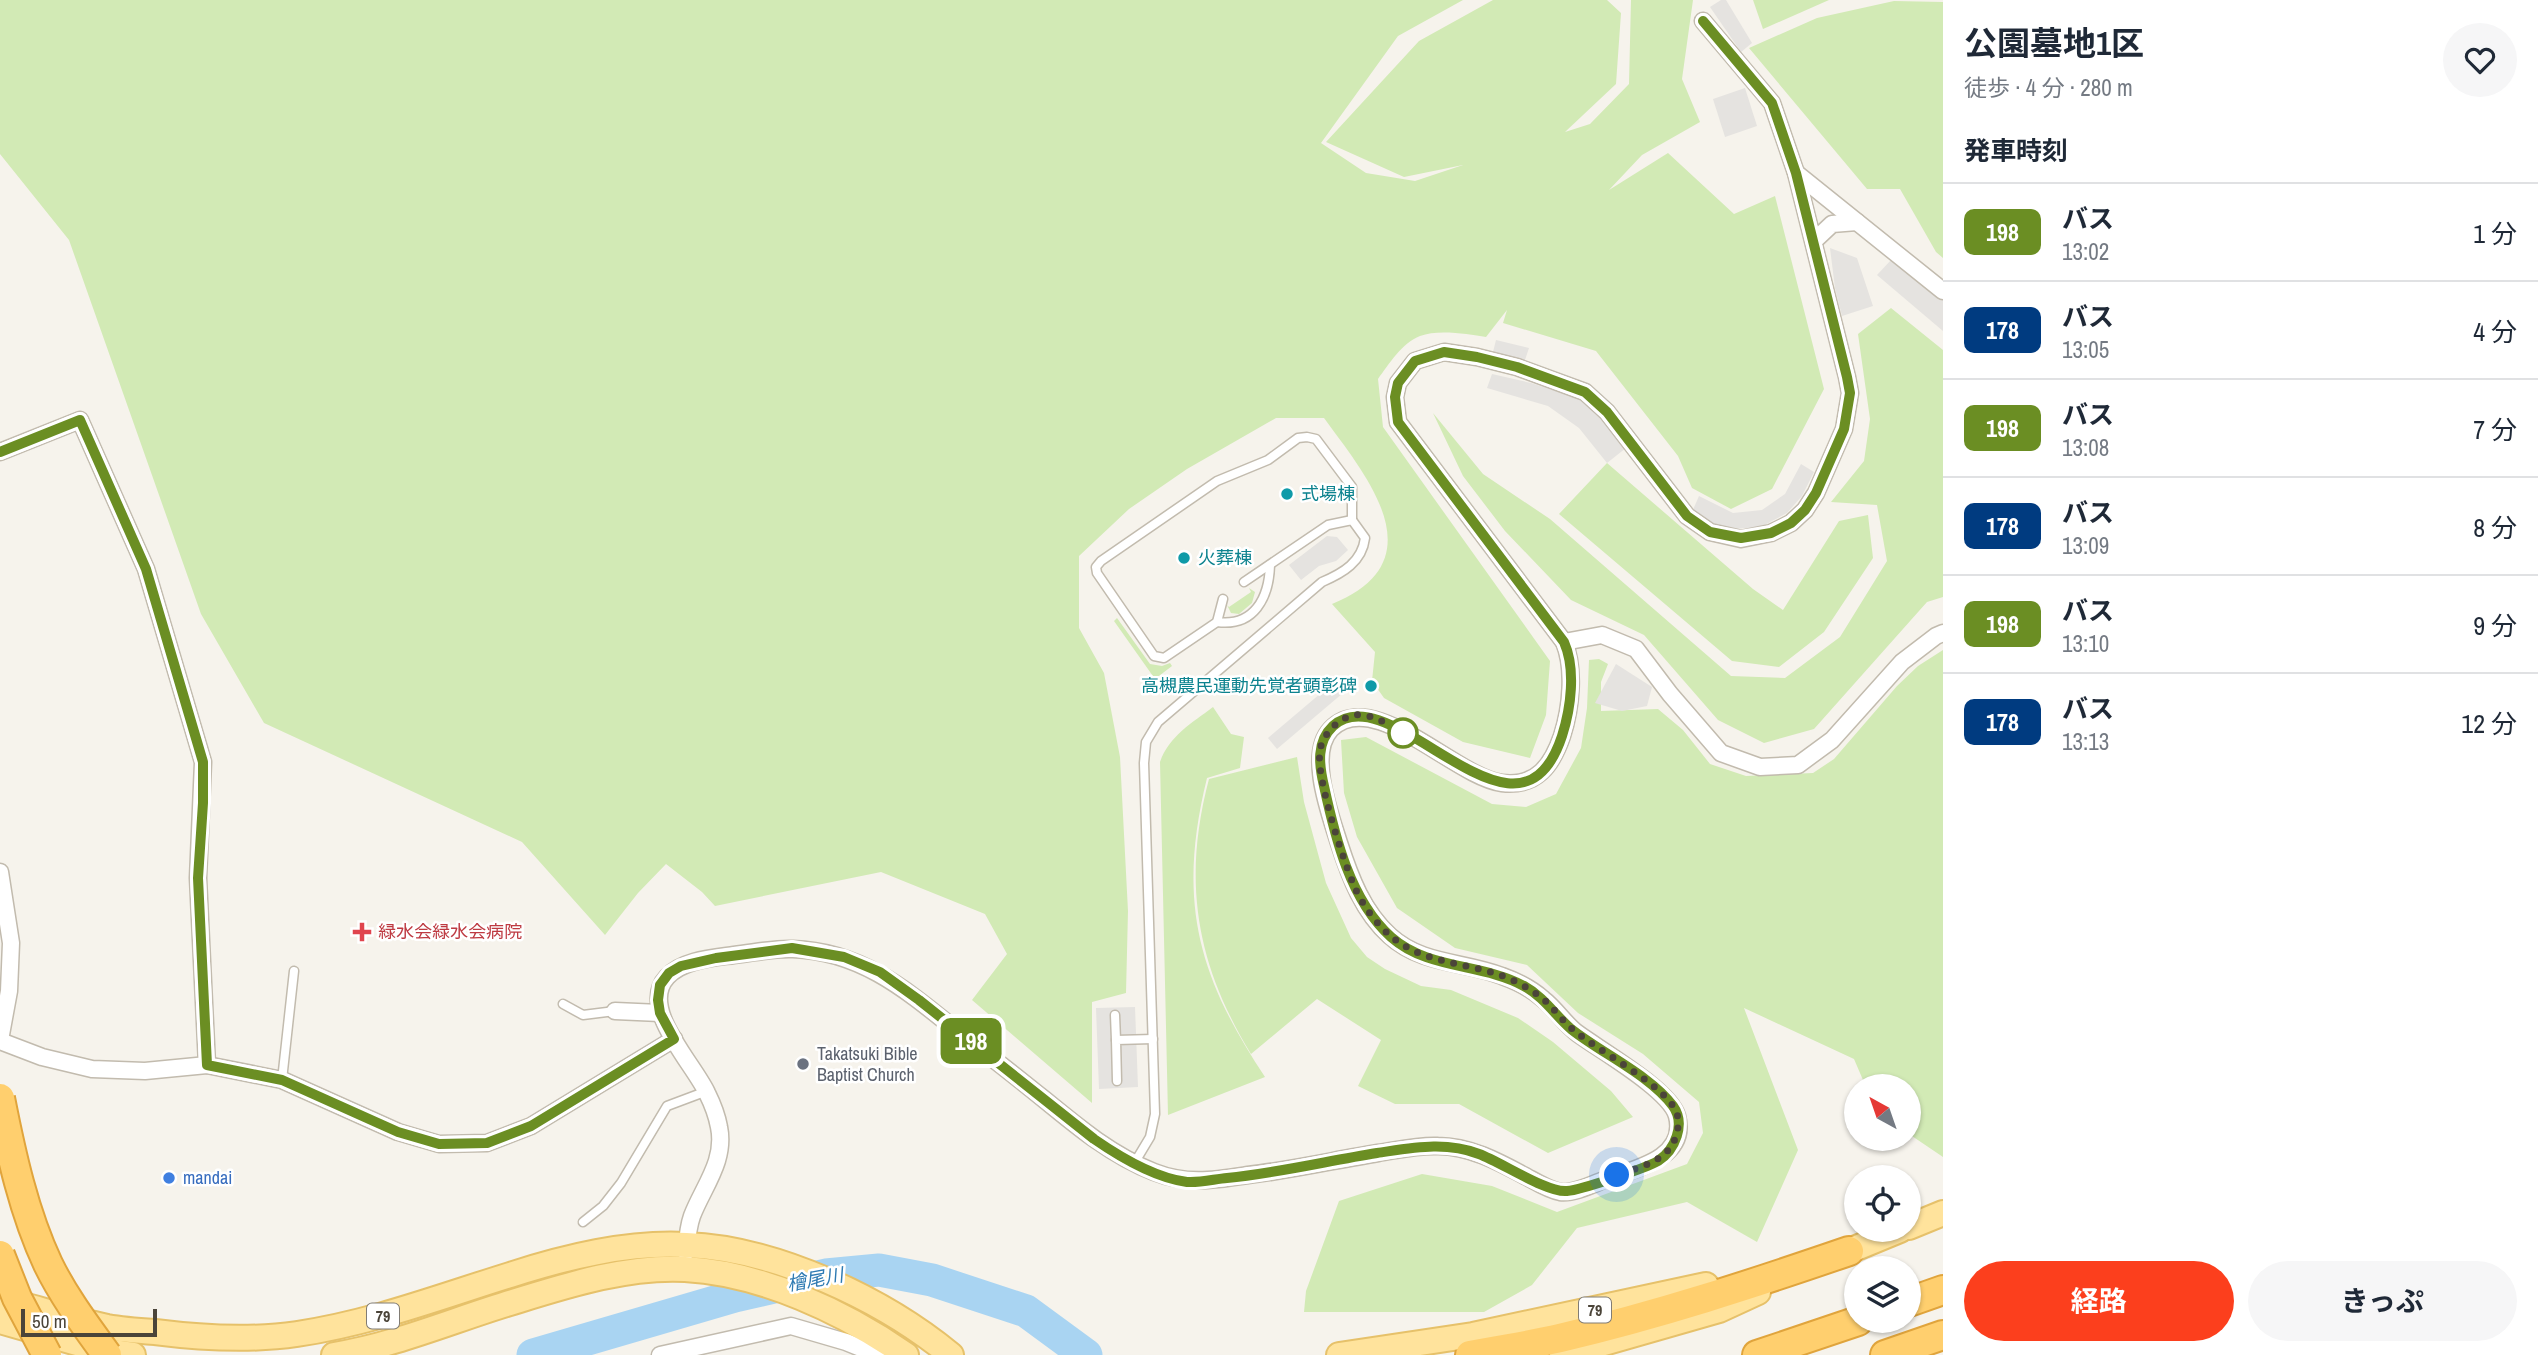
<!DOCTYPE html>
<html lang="ja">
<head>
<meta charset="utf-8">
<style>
	body { margin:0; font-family:"Archivo Narrow","Noto Sans JP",sans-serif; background:#f6f6f7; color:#1f2937; height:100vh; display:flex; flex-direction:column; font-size:26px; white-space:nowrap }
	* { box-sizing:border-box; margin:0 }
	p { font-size:23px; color:#747a83 }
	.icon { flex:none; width:38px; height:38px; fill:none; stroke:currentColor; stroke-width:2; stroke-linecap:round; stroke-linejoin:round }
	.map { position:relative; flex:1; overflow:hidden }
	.sheet { display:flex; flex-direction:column; background:#fff; width:595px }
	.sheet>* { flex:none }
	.badge { padding:0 14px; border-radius:10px; font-size:24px; line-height:46px }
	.needle { width:46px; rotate:320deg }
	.controls { position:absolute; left:1844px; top:1074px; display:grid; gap:14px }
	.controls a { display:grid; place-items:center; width:77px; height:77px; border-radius:50%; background:#fff; box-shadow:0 2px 5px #0004; font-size:35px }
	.scale { position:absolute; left:21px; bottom:18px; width:136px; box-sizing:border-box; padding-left:7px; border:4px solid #4b4439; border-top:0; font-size:19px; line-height:24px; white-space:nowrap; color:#4b4439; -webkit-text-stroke:5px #fff; paint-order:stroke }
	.you { position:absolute; width:35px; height:35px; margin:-18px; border:5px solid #fff; border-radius:50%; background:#1a73e8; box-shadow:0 0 0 10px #1a73e833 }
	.map>.badge { position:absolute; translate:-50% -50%; box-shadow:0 0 0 4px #fff }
	h2 { padding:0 21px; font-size:26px; line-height:63px }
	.round { display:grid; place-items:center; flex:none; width:74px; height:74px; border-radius:37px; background:#f6f6f7 }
	.summary { display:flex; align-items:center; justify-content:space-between; height:119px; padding:0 21px }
	h1 { font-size:33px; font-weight:700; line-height:52px }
	.cta { display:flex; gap:14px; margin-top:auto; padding:14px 21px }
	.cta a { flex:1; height:80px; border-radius:42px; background:#fc3f1d; color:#fff; font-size:28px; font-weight:700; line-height:80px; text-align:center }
	.cta a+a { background:#f6f6f7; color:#1f2937 }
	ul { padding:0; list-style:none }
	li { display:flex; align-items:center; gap:21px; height:98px; padding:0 21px; border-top:2px solid #e0e1e3 }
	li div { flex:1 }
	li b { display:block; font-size:26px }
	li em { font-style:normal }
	li .badge { min-width:77px; font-weight:700; text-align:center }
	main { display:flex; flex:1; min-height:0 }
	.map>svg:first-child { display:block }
	.green { fill:#d2eab5 }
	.parking { fill:#e5e3e0 }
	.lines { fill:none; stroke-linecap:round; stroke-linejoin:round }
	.river { stroke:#a9d4f2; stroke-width:33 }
	.service-casing { stroke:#c2bbae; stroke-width:11 }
	.minor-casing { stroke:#c2bbae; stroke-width:19 }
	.primary-casing { stroke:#e6c16a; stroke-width:28 }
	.motorway-casing { stroke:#e0a43c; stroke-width:32 }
	.service { stroke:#fff; stroke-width:8 }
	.minor { stroke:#fff; stroke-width:16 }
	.primary { stroke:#ffe39c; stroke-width:24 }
	.motorway { stroke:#ffcf6e; stroke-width:28 }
	.motorway-bridge-casing { stroke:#e0a43c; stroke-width:32; stroke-linecap:butt }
	.motorway-bridge { stroke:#ffcf6e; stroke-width:28 }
	.line-casing { stroke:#fff; stroke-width:16 }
	.line { stroke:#6b8e23; stroke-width:10 }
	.walk { stroke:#4b4439; stroke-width:7; stroke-dasharray:0 12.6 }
	.culture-dot { fill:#0f9aa8; stroke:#fff; stroke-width:2.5 }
	.stop-dot { fill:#fff; stroke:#6b8e23; stroke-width:3.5 }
	.health-dot { fill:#e0444e; stroke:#fff; stroke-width:2.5 }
	.worship-dot { fill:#6b7280; stroke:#fff; stroke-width:2.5 }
	.shop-dot { fill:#3f7fe0; stroke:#fff; stroke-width:2.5 }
	.labels { text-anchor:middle; stroke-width:5; stroke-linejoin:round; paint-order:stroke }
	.shield { fill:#fff; stroke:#817c74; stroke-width:2 }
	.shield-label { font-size:16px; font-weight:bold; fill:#4b4439 }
	.culture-label { font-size:18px; fill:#0d838f; stroke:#fff; text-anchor:start }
	.health-label { font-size:18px; fill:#be3a42; stroke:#fff; text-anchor:start }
	.worship-label { font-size:18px; fill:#5b616d; stroke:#fff; text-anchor:start }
	.shop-label { font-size:18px; fill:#366cbe; stroke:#fff; text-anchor:start }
	.water-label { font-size:19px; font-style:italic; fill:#2e7ab2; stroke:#fff }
</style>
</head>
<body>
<main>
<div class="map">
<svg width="1943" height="1355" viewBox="0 0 1943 1355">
	<rect width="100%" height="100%" fill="#f6f3ec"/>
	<g class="green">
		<path d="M0,0H1463L1398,36L1321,143L1366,173L1415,181L1463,165L1404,177L1326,142L1419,41L1493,0H1607L1621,13L1616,84L1565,132L1590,124L1629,84L1631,0H1693L1682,79L1700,122L1642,155L1609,190L1668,153L1734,214L1775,196L1824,389L1772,489L1731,509L1692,488L1678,456L1596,351L1503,323L1507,310L1486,337C1468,334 1438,329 1420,336C1402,343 1389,364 1378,379L1383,427L1550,661L1546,715L1530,758L1463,742L1384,698L1372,681L1375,652L1332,604C1438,561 1368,478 1324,418H1276L1187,469L1129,509L1079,556V628L1104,673L1120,757L1128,911L1126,993L1092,1002V1103L972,1000L1007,954L985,914L881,872L715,906L702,892L666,864L638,893L605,935L522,842L264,723L201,614L69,240L0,154Z"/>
		<polygon points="1753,0 1829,0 1763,29"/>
		<polygon points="1894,1 1943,2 1943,258 1936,252 1900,189 1867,189 1749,48 1817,18"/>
		<polygon points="1891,308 1943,350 1943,597 1927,602 1814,729 1764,743 1718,720 1644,635 1571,600 1505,531 1463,476 1433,413 1483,474 1550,519 1731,676 1785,678 1840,637 1887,561 1877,505 1831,502 1864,461 1870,419 1858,334"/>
		<polygon points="1607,463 1753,589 1783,610 1839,521 1868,515 1873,558 1824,632 1779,667 1732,661 1559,514"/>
		<polygon points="1249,588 1255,592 1252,603 1239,614 1231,613 1227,605 1229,607 1251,592"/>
		<polygon points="1117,618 1150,664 1162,666 1170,663 1172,666 1155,679 1114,621"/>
		<polygon points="1943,650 1943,1157 1909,1134 1909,1087 1866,1087 1854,1059 1744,1008 1798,1150 1757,1242 1687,1202 1577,1228 1532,1285 1484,1312 1304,1312 1306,1291 1339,1201 1422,1174 1492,1186 1557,1212 1687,1164 1703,1133 1699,1102 1643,1054 1578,1013 1527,965 1455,948 1397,908 1357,837 1344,793 1341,740 1366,737 1492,804 1526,807 1556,794 1581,748 1587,708 1589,660 1599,659 1608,664 1601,682 1601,711 1658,709 1683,730 1710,764 1746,776 1813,773 1834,759 1897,686 1918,666"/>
		<path d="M1213,707L1231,734L1244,737L1240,768L1207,778C1177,900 1197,975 1265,1077L1168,1115L1160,762C1169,736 1192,723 1213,707Z"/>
		<path d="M1297,757L1304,802L1326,883L1351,938L1367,957L1385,969L1421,986L1451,990L1518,1018L1553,1042L1611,1091L1633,1117L1548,1153L1459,1104H1395L1358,1086L1381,1040L1317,999L1251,1054C1196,964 1182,881 1209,779Z"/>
	</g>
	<g class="parking">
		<polygon points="1721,0 1726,0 1752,43 1741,52 1710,7"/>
		<polygon points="1745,88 1757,126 1725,137 1713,99"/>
		<polygon points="1830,248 1857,258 1873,306 1842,316 1835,288"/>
		<polygon points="1892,259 1943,300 1943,331 1877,275"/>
		<polygon points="1496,340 1529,348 1524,363 1492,356"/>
		<polygon points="1492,374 1531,383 1580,399 1599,416 1626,448 1607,463 1579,428 1548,406 1487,388"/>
		<polygon points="1801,464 1814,472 1802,496 1787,513 1761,527 1733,529 1710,522 1692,512 1699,496 1733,513 1762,510 1785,494"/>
		<polygon points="1327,536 1337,537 1348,550 1336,561 1319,566 1301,580 1289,565"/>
		<polygon points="1616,664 1652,687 1647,706 1622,711 1595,703"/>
		<polygon points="1334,682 1343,693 1277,749 1268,738"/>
		<polygon points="1135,1007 1138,1087 1099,1089 1096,1008"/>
	</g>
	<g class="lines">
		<polyline class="river" points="533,1355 735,1296 826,1275 879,1270 932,1280 1026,1311 1086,1355"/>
		<g class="service-casing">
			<g id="service">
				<polyline points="1223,599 1217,622 1164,658 1154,656 1097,573 1096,567 1101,561 1217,481 1268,460 1298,438 1307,437 1316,439 1352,487 1352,520"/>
				<path d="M1217,622C1254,627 1269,598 1270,565"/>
				<polyline points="563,1004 583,1015 615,1011"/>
				<polyline points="1115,1015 1116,1040"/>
				<polyline points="282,1080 294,971"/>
				<polyline points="1117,1081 1116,1040 1153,1039"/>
				<path d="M1135,1162L1150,1137L1155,1114L1144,763L1146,742L1158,722L1322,582C1343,573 1362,562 1365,538L1352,520L1328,525L1244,582"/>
				<polyline points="583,1222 603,1206 621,1183 667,1106 707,1091"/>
			</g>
		</g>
		<g class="minor-casing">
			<g id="minor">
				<polyline points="1796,173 1943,291"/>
				<polyline points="1815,240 1832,224 1857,222"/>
				<polyline points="0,452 80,420 146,569 203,762 198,878 207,1065"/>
				<polyline points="1564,642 1602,635 1636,649 1670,694 1721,753 1760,767 1798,765 1832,740 1902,662 1936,636 1943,633"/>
				<polyline points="0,872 11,943 9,991 0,1040"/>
				<polyline points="615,1011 660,1013"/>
				<polyline points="0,1041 42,1057 92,1069 145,1071 207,1065 282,1080 398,1132 439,1144 487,1143 531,1126 674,1039"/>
				<path d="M686,1252C687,1240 688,1227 692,1216C703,1187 726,1161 719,1127C717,1116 712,1103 707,1093C694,1064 638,1008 667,977C682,960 712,958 734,955C753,953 774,948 793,949C858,951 903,987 951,1026C982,1050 1014,1075 1045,1100C1079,1128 1113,1156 1154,1172C1187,1185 1215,1180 1248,1175C1292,1170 1335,1160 1378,1153C1398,1150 1418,1145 1438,1146C1470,1146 1499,1162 1527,1177C1536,1182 1549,1190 1560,1192C1574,1194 1593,1184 1606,1179C1635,1169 1688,1158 1677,1116C1670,1090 1600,1050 1577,1033C1564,1023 1556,1009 1543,999C1532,989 1516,981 1502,976C1464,961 1422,965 1390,936C1363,912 1350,877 1339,843C1330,814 1307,754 1331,729C1373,686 1455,777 1502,783C1537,787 1552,765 1562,736C1571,708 1575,669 1564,642L1398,422L1395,397L1398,383L1415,361L1444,352L1477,357L1517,367L1585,392L1607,412L1687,516L1710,532L1741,539L1771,533L1791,523L1805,510L1816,493L1844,429L1850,393L1847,377L1796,173L1772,103L1703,21"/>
				<polyline points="660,1355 791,1326 846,1342 878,1355"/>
			</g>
		</g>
		<g class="primary-casing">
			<g id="primary">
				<polyline points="1909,1227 1943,1213"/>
				<polyline points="1832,1258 1900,1230"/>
				<path d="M0,1299C36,1308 71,1319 107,1327C123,1330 139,1331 155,1332C202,1338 249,1341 297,1334C371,1323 439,1297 510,1275C566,1257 627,1242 686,1245C775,1248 883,1299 951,1355"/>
				<polyline points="0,1321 105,1351 133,1355"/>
				<path d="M334,1355C396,1345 453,1320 513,1302C568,1285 627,1266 685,1269C761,1273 844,1312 906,1355"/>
				<polyline points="1339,1355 1473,1335 1706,1285"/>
				<polyline points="1562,1355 1719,1310 1758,1292"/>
			</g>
		</g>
		<g class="motorway-casing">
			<g id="motorway">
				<polyline points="1909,1302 1943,1290"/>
				<path d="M1470,1355C1500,1349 1530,1345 1560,1338C1658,1315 1753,1284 1849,1251"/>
				<polyline points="1757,1355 1858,1321"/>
				<polyline points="1885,1355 1943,1335"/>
			</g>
		</g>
		<use href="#service" class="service"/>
		<use href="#minor" class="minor"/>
		<use href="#primary" class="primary"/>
		<use href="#motorway" class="motorway"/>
		<g class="motorway-bridge-casing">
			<g id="motorway-bridge">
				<path d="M0,1098C11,1154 24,1213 48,1264C64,1297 86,1326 107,1355"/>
				<polyline points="0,1255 17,1298 47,1355"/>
			</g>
		</g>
		<use href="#motorway-bridge" class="motorway-bridge"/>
	</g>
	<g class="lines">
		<g class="line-casing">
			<path id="line" d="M0,452L80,420L146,569L203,762V803L198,878L207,1065L282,1080L398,1132L439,1144L487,1143L531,1126L674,1039L660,1013L658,1000L660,985L669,973L681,966L716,958L792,948L844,957L880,972L919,1000L1094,1139C1120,1157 1155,1178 1187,1182C1200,1183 1215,1179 1227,1178C1278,1173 1327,1161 1377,1153C1412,1148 1445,1141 1479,1154C1501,1162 1547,1193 1567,1191C1581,1190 1646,1168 1658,1161C1675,1150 1686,1124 1673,1106C1650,1075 1601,1053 1571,1029C1555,1015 1544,997 1524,986C1482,963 1428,970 1391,937C1350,900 1335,837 1324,786C1319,765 1316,742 1333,726C1392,672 1518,870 1562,736C1571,708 1576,669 1564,642L1398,422L1395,397L1398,383L1415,361L1444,352L1477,357L1517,367L1585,392L1607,412L1687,516L1710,532L1741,538L1771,533L1791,523L1805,510L1816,493L1844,429L1850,393L1847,377L1796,173L1772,103L1703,21"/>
		</g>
		<use href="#line" class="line"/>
		<path class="walk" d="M1403,733L1409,736C1394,728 1373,713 1355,715C1338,718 1323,734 1320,750C1315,775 1344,863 1355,888C1363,906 1378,926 1393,938C1425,963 1461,962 1497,974C1513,979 1531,989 1543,999C1553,1007 1560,1018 1569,1026C1593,1049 1663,1083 1676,1111C1679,1119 1679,1124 1677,1132C1671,1161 1642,1166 1617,1175"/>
	</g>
	<g class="culture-dot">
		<circle cx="1287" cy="494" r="7"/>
		<circle cx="1184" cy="558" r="7"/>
		<circle cx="1371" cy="686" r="7"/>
	</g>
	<circle class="stop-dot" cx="1403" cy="733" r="14"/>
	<path class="health-dot" d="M358.5 921.5h7v7h7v7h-7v7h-7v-7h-7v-7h7z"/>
	<circle class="worship-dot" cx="803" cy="1064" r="7"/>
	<circle class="shop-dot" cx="169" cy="1178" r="7"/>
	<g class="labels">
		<g class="shield">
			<rect x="1579" y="1297.5" width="32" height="25" rx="5"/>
			<rect x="367" y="1303.5" width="32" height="25" rx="5"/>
		</g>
		<g class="shield-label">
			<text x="1595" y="1316">79</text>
			<text x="383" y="1322">79</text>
		</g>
		<g class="culture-label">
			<text x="1301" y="500">式場棟</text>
			<text x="1198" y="564">火葬棟</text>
			<text x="1357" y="692" text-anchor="end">高槻農民運動先覚者顕彰碑</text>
		</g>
		<g class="health-label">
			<text x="378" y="938">緑水会緑水会病院</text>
		</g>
		<g class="worship-label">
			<text x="817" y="1060">Takatsuki Bible<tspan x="817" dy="21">Baptist Church</tspan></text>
		</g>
		<g class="shop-label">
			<text x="183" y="1184">mandai</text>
		</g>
		<g class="water-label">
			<text transform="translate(815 1279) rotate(-10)" y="7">檜尾川</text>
		</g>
	</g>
</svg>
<div class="controls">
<a><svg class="needle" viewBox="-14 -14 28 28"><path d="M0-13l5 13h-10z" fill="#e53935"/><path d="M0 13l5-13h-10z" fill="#747a83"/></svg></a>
<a><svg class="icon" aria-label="locate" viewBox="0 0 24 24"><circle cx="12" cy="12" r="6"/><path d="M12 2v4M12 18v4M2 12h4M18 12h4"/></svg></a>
<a><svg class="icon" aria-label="layers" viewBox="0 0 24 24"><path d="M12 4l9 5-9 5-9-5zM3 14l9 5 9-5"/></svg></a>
</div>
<div class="scale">50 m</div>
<div class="you" style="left:1617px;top:1175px"></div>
<b class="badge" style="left:971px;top:1041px;background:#6b8e23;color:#fff">198</b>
</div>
<section class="sheet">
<div class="summary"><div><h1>公園墓地1区</h1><p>徒歩 · 4 分 · 280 m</p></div><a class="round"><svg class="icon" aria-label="heart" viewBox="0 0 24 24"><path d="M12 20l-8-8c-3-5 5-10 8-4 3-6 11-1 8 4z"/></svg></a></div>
<h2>発車時刻</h2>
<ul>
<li><span class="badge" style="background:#6b8e23;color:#fff">198</span><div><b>バス</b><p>13:02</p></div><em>1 分</em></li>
<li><span class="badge" style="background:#003b80;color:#fff">178</span><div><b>バス</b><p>13:05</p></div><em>4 分</em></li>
<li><span class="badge" style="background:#6b8e23;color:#fff">198</span><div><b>バス</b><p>13:08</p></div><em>7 分</em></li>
<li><span class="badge" style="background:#003b80;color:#fff">178</span><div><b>バス</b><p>13:09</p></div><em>8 分</em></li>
<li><span class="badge" style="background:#6b8e23;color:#fff">198</span><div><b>バス</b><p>13:10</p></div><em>9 分</em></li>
<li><span class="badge" style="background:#003b80;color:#fff">178</span><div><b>バス</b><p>13:13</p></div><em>12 分</em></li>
</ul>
<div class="cta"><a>経路</a><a>きっぷ</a></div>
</section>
</main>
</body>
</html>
